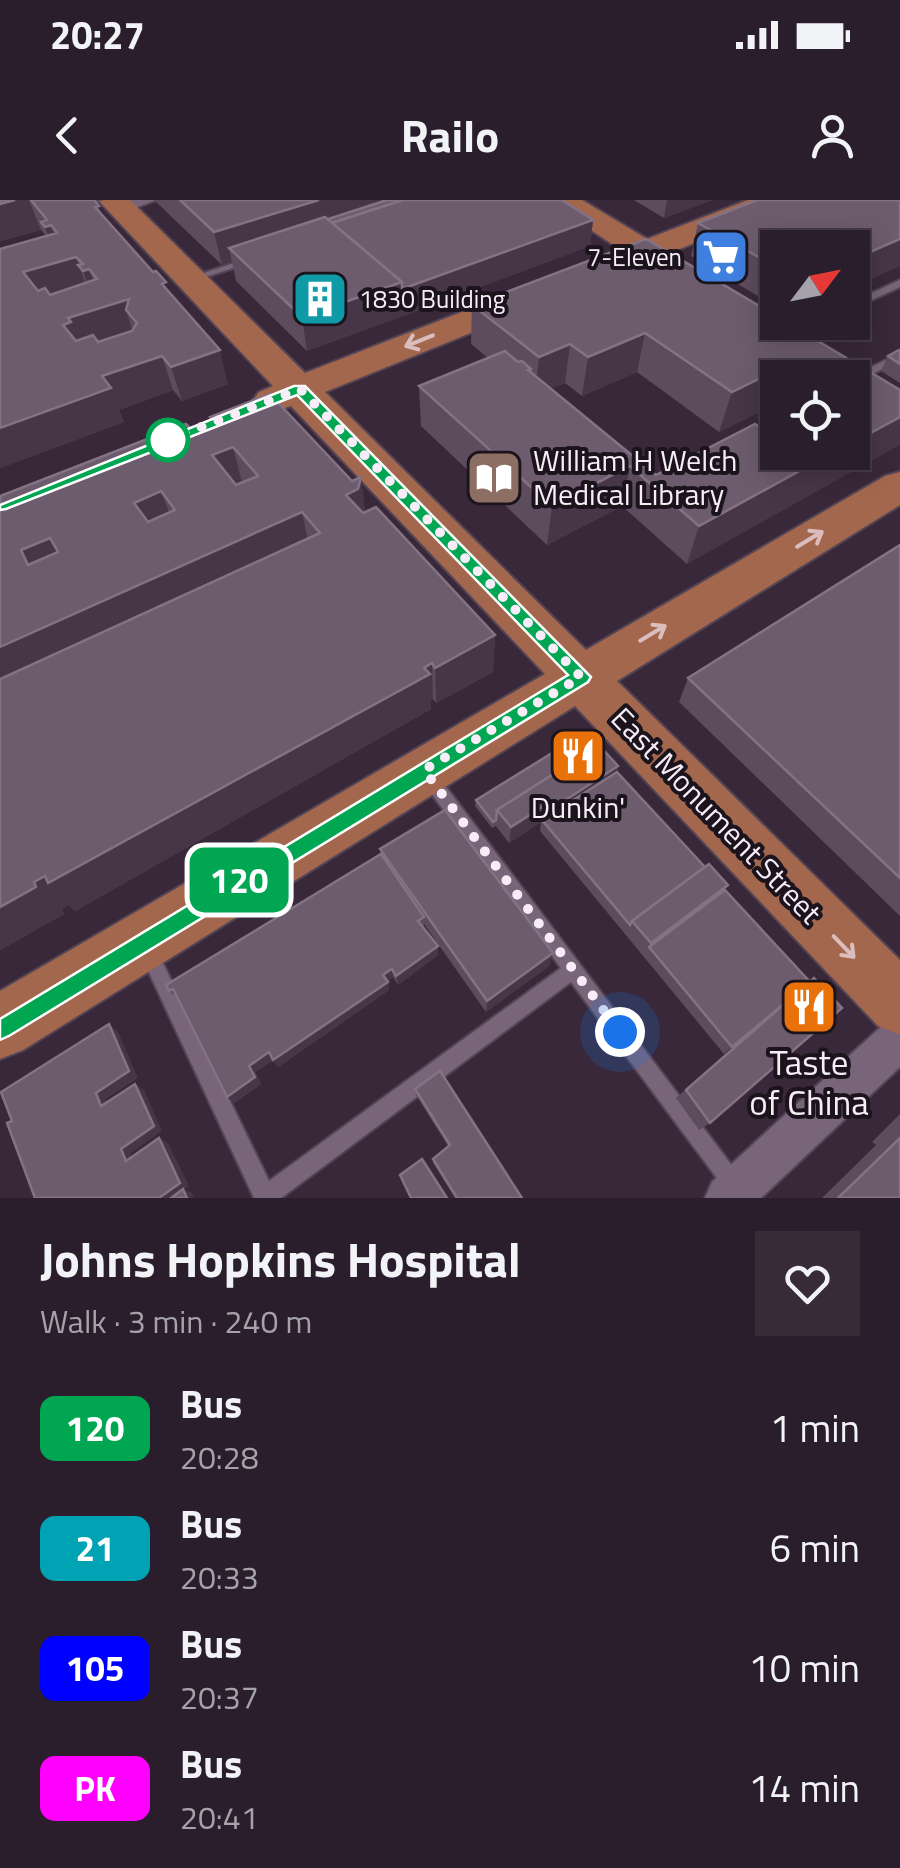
<!DOCTYPE html>
<html lang="en">
<head>
<meta charset="utf-8">
<style>
	body { margin:0; font-family:"Titillium Web",sans-serif; background:#372b38; color:#f1f3f6; height:100vh; display:flex; flex-direction:column; font-size:38px; white-space:nowrap }
	* { box-sizing:border-box; margin:0 }
	p { font-size:32px; color:#a6a2a9 }
	.icon { flex:none; width:55px; height:55px; fill:none; stroke:currentColor; stroke-width:2; stroke-linecap:round; stroke-linejoin:round }
	.map { position:relative; height:998px; overflow:hidden }
	.details { display:flex; flex-direction:column; background:#2b1e2c; flex:1 }
	.details>* { flex:none }
	.badge { padding:0 20px; border-radius:15px; font-size:35px; line-height:65px }
	.needle { width:65px; rotate:58deg }
	.controls { position:absolute; left:760px; top:30px; display:grid; gap:20px }
	.controls a { display:grid; place-items:center; width:110px; height:110px; border-radius:0px; background:#2b1e2c; box-shadow:0 5px 25px #0003,0 0 0 2px #473c48; font-size:50px }
	.you { position:absolute; width:50px; height:50px; margin:-25px; border:8px solid #fff; border-radius:50%; background:#1a73e8; box-shadow:0 0 0 15px #1a73e833 }
	.map>.badge { position:absolute; translate:-50% -50%; box-shadow:0 0 0 5px #fff }
	.round { display:grid; place-items:center; flex:none; width:105px; height:105px; border-radius:0px; background:#372b38 }
	.summary { display:flex; align-items:center; justify-content:space-between; height:170px; padding:0 40px }
	h1 { font-size:48px; font-weight:700; line-height:75px }
	ul { padding:0; list-style:none }
	li { display:flex; align-items:center; gap:30px; height:120px; padding:0 40px }
	li div { flex:1 }
	li b { display:block; font-size:38px }
	li em { font-style:normal }
	li .badge { min-width:110px; font-weight:700; text-align:center }
	.status { display:flex; justify-content:space-between; align-items:center; height:70px; padding:0 50px; background:#2b1e2c; direction:ltr }
	.status svg { height:28px; fill:currentColor }
	header { display:flex; justify-content:space-between; align-items:center; height:130px; padding:0 40px; background:#2b1e2c; font-size:45px; font-weight:700 }
	.map>svg:first-child { display:block }
	.lines { fill:none; stroke-linecap:round; stroke-linejoin:round }
	.service-casing { stroke:#544554; stroke-width:4 }
	.minor-casing { stroke:#544554; stroke-width:4 }
	.primary-casing { stroke:#544554; stroke-width:4 }
	.service { fill:#786579; fill-rule:evenodd }
	.minor { fill:#786579; fill-rule:evenodd }
	.primary { fill:#a3674d; fill-rule:evenodd }
	.wall { fill:#5d4b5e; fill-rule:evenodd }
	.shaded-wall { fill:#473648 }
	.building { fill:#6d5c6e; stroke:#837384; stroke-width:2.5; fill-rule:evenodd }
	.oneway { stroke:#dabdbc }
	.line { fill:#00a651; stroke:#fff; stroke-width:2.5 }
	.walk { stroke:#f7ecf7; stroke-width:10; stroke-dasharray:0 18 }
	.stop-dot { fill:#fff; stroke:#00a651; stroke-width:5 }
	.labels { text-anchor:middle; stroke-width:8; stroke-linejoin:round; paint-order:stroke }
	.far-poi-label { font-size:25px; fill:#f7ecf7; stroke:#1b141c; text-anchor:end }
	.poi-label { font-size:30px; fill:#f7ecf7; stroke:#1b141c; text-anchor:start }
	.street-label { font-size:30px; fill:#f7ecf7; stroke:#1b141c }
	.near-poi-label { font-size:35px; fill:#f7ecf7; stroke:#1b141c }
</style>
</head>
<body>
<div class="status"><b>20:27</b><svg viewBox="0 0 49 12"><path d="M0 12V9h3v3zM5 12V6h3v6zM10 12V3h3v9zM15 12V0h3v12zM26 1h20v11H26zM47 4h2v5h-2z"/></svg></div>
<header><svg class="icon" aria-label="back" viewBox="0 0 24 24"><path d="M15 5l-7 7 7 7"/></svg>Railo<svg class="icon" aria-label="person" viewBox="0 0 24 24"><circle cx="12" cy="8" r="4"/><path d="M4 21q1-7 8-7t8 7"/></svg></header>
<div class="map">
<svg width="900" height="998" viewBox="0 0 900 998">
	<rect width="100%" height="100%" fill="#39283a"/>
	<g class="lines">
		<g class="service-casing">
			<g id="service">
				<polygon points="246,59 254,61 194,81 186,79"/>
				<polygon points="900,80 900,87 852,109 852,102"/>
				<polygon points="809,122 823,122 789,140 780,138"/>
				<polygon points="900,153 900,160 859,181 852,182 851,177"/>
				<polygon points="428,569 434,571 742,979 746,986 742,993 735,997 728,993 571,782 281,998 254,998 139,751 142,745 148,742 154,745 269,981 561,768 422,581 420,576 422,571"/>
			</g>
		</g>
		<g class="minor-casing">
			<g id="minor">
				<polygon points="125,0 156,0 127,11 113,11 113,3"/>
				<polygon points="900,817 900,867 761,998 705,998 712,982 885,823"/>
			</g>
		</g>
		<g class="primary-casing">
			<polygon id="primary" points="98,0 130,0 305,173 621,50 546,0 582,0 647,39 748,0 789,0 784,6 670,53 682,64 677,71 666,74 643,63 325,192 586,450 885,276 900,272 900,305 617,481 900,760 900,835 878,826 575,506 23,850 0,859 0,791 545,474 291,206 272,212 259,208 253,200 259,192 273,186"/>
		</g>
		<use href="#service" class="service"/>
		<use href="#minor" class="minor"/>
		<use href="#primary" class="primary"/>
	</g>
	<g class="wall">
		<polygon points="0,0 104,0 96,2 102,15 169,92 228,184 182,201 173,190 119,210 124,222 0,268 0,49 46,36 41,30 0,41"/>
		<polygon points="154,0 562,0 593,20 590,46 307,151 236,81 232,62 222,65"/>
		<polygon points="634,0 712,0 664,18"/>
		<polygon points="757,0 900,0 900,66 852,87 852,48 778,48 778,108 691,56 698,23"/>
		<path d="M646,39L900,190L687,364L622,306L547,345L421,226L419,186L488,158L471,144L472,105ZM637,172L719,232L765,209L778,217V178H852L778,220L656,275L551,189L565,183L582,196Z"/>
		<polygon points="900,151 900,183 881,171 888,156"/>
		<polygon points="210,217 365,312 495,435 493,472 436,503 433,499 430,500 431,509 75,711 69,705 62,709 64,714 0,750 0,296 192,230 211,223"/>
		<polygon points="900,345 900,716 679,502 688,478"/>
		<polygon points="590,551 618,566 617,572 705,667 728,685 725,690 810,782 724,854 540,631 541,622 509,643 496,626 492,628 475,606 476,600"/>
		<polygon points="380,649 553,753 549,766 486,812 424,724 423,728 438,746 438,755 398,785 393,777 389,780 388,781 389,790 278,867 273,860 255,872 261,884 234,903 178,798 169,791 381,654"/>
		<polygon points="814,778 710,923 699,930 676,898"/>
		<polygon points="415,889 522,998 455,998 433,963 433,959 448,946 416,895"/>
		<polygon points="900,914 900,998 822,998 876,945 872,942"/>
	</g>
	<g class="shaded-wall">
		<polygon points="15,0 29,0 41,30 0,41 0,4"/>
		<polygon points="319,0 469,0 229,48 232,62 222,65 214,32"/>
		<polygon points="667,0 712,0 664,18"/>
		<polygon points="593,20 590,46 404,116 402,89"/>
		<polygon points="51,25 63,59 58,60 45,27"/>
		<polygon points="900,39 900,66 852,87 852,60"/>
		<polygon points="76,57 88,91 38,106 23,72"/>
		<polygon points="89,69 101,103 95,104 83,71"/>
		<polygon points="402,82 404,116 307,151 302,117"/>
		<polygon points="129,99 126,110 134,135 83,152 63,125 68,118"/>
		<polygon points="645,133 637,172 582,196 588,157"/>
		<polygon points="570,144 565,183 535,196 539,157"/>
		<polygon points="220,150 228,184 182,201 171,167"/>
		<polygon points="162,156 173,190 119,210 124,222 0,268 0,228 102,176"/>
		<polygon points="779,169 765,209 719,232 732,192"/>
		<polygon points="900,217 900,245 687,364 699,326 834,252 852,252 852,243"/>
		<polygon points="233,247 243,286 223,295 212,255"/>
		<polygon points="630,266 622,306 547,345 552,306"/>
		<polygon points="361,277 366,316 346,295"/>
		<polygon points="161,291 176,330 150,342 134,303"/>
		<polygon points="302,312 310,351 0,495 0,447"/>
		<polygon points="50,338 70,376 50,403 21,350"/>
		<polygon points="495,435 493,472 436,503 435,468"/>
		<polygon points="432,463 433,499 430,500 431,509 75,711 69,705 62,709 64,714 0,750 0,707 34,682"/>
		<polygon points="618,566 613,584 554,622 558,605"/>
		<polygon points="553,600 549,617 509,643 511,627"/>
		<polygon points="438,746 438,755 398,785 396,776"/>
		<polygon points="553,753 549,766 486,812 487,801"/>
		<polygon points="392,769 393,777 385,783 383,775"/>
		<polygon points="388,782 389,790 278,867 273,860"/>
		<polygon points="109,824 118,832 138,878 106,899 111,911 101,906 96,893"/>
		<polygon points="269,852 274,859 255,872 261,884 234,903 227,897 249,866"/>
		<polygon points="135,884 144,890 162,931 131,953 136,965 126,961 121,949"/>
		<polygon points="159,938 168,943 189,986 184,990 191,992 194,998 159,998"/>
	</g>
	<g class="building">
		<polygon points="0,0 15,0 0,4"/>
		<path d="M31,0H94L99,6L95,7L153,72L156,71L166,82L162,84L220,150L171,167L162,156L102,176L111,188L0,228V49L57,33L51,25L45,27L41,22L47,20ZM76,57L83,64L78,65L83,71L89,69L97,79L50,95L45,88L38,91L23,72ZM129,99L126,110L137,123L132,131L98,142L93,135L76,141L63,125L71,122L68,118Z"/>
		<polygon points="180,0 319,0 214,32"/>
		<polygon points="387,0 403,0 332,23 328,19"/>
		<polygon points="403,0 562,0 593,20 402,89 402,82 332,23"/>
		<polygon points="757,0 900,0 900,39 852,60 852,48 778,48 778,68 698,23"/>
		<polygon points="325,17 402,82 302,117 229,48"/>
		<polygon points="646,39 778,117 778,122 786,122 900,190 900,217 852,243 852,178 793,178 779,169 732,192 645,133 588,157 570,144 539,157 472,105"/>
		<polygon points="505,151 518,162 522,161 531,169 528,170 656,275 755,224 761,228 778,220 778,252 834,252 699,326 630,266 552,306 419,186"/>
		<polygon points="900,151 900,164 888,156 899,150"/>
		<path d="M270,194L352,281L361,277L358,289L346,295L363,313L376,307L495,435L435,468L432,463L424,468L430,474L48,683L45,676L34,682L36,687L0,707V479L320,333L302,312L0,447V296L186,224L192,230L214,222L210,217ZM233,247L258,276L236,285L212,255ZM161,291L175,310L148,322L134,303ZM50,338L58,352L28,365L21,350Z"/>
		<polygon points="900,345 900,678 688,478"/>
		<polygon points="578,537 590,551 497,610 496,620 493,622 476,600"/>
		<polygon points="599,545 618,566 558,605 553,600 511,627 497,610"/>
		<polygon points="617,572 705,667 632,721 630,725 542,620"/>
		<polygon points="445,610 553,753 487,801 380,649"/>
		<polygon points="381,654 424,717 418,721 438,746 396,776 392,769 387,772 383,775 388,782 273,860 269,852 249,866 255,877 227,897 173,789 169,791 166,785"/>
		<polygon points="709,664 728,685 651,743 632,721"/>
		<polygon points="725,690 810,782 732,847 649,747"/>
		<polygon points="814,778 842,808 710,923 686,890"/>
		<polygon points="109,824 129,871 96,893 101,906 135,884 154,926 121,949 126,961 159,938 180,983 159,998 35,998 7,923 12,921 1,892"/>
		<polygon points="440,871 522,998 457,998 433,959 450,945 415,889"/>
		<polygon points="900,938 900,998 838,998"/>
		<polygon points="422,959 447,998 411,998 400,975"/>
		<polygon points="183,989 187,998 171,998"/>
	</g>
	<defs><path id="oneway-shaft" d="M-6 0H5M1.5-3L5.5 0L1.5 3" fill="none" stroke-width="1.6" stroke-linecap="round" stroke-linejoin="round" transform="scale(2.5)"/></defs>
	<g class="oneway">
		<use href="#oneway-shaft" transform="translate(419 141) rotate(158)"/>
		<use href="#oneway-shaft" transform="translate(810 339) rotate(-31)"/>
		<use href="#oneway-shaft" transform="translate(653 433) rotate(-31)"/>
		<use href="#oneway-shaft" transform="translate(844 747) rotate(46)"/>
	</g>
	<polygon class="line" points="294,186 305,186 591,477 588,482 9,836 0,840 0,819 568,475 297,195 6,309 0,310 0,305"/>
	<g class="lines">
		<polyline class="walk" points="168,240 300,189 581,477 424,570 620,832"/>
	</g>
	<defs>
		<g id="supermarket-square" transform="scale(2.875)"><rect x="-9" y="-9" width="18" height="18" rx="4" fill="#3f7fe0" stroke="#1b141c"/><path d="M-6-5.5h2.5l.6 2H6L4.5 2H-2.5L-4.4-4H-6ZM-1.5 3.2a1.3 1.3 0 1 0 .1 0ZM3 3.2a1.3 1.3 0 1 0 .1 0Z" fill="#fff"/></g>
		<g id="building-square" transform="scale(2.875)"><rect x="-9" y="-9" width="18" height="18" rx="4" fill="#0f9aa8" stroke="#1b141c"/><path d="M-4-6H4V6H1V3H-1V6H-4ZM-2.5-4.3h1.7v1.8h-1.7ZM.8-4.3h1.7v1.8H.8ZM-2.5-1h1.7V.8h-1.7ZM.8-1h1.7V.8H.8Z" fill="#fff"/></g>
		<g id="library-square" transform="scale(2.875)"><rect x="-9" y="-9" width="18" height="18" rx="4" fill="#8d6e63" stroke="#1b141c"/><path d="M-6-4Q-3-5.5-.7-3.5V5Q-3 3-6 4ZM6-4Q3-5.5 .7-3.5V5Q3 3 6 4Z" fill="#fff"/></g>
		<g id="restaurant-square" transform="scale(2.875)"><rect x="-9" y="-9" width="18" height="18" rx="4" fill="#e8710a" stroke="#1b141c"/><path d="M-5-6h1v4h1v-4h1v4h1v-4h1v5L-1.5 .5V6h-2V.5L-5-1ZM5-6V6H3V1.5H1.5Q1.5-4 5-6Z" fill="#fff"/></g>
	</defs>
	<g fill-rule="evenodd">
		<use href="#supermarket-square" x="721" y="57"/>
		<use href="#building-square" x="320" y="99"/>
		<use href="#library-square" x="494" y="278"/>
		<use href="#restaurant-square" x="578" y="556"/>
		<use href="#restaurant-square" x="809" y="807"/>
	</g>
	<circle class="stop-dot" cx="168" cy="240" r="20"/>
	<g class="labels">
		<g class="far-poi-label">
			<text x="682" y="66">7-Eleven</text>
			<text x="359" y="108" text-anchor="start">1830 Building</text>
		</g>
		<g class="poi-label">
			<text x="533" y="271">William H Welch<tspan x="533" dy="34">Medical Library</tspan></text>
			<text x="578" y="618" text-anchor="middle">Dunkin'</text>
		</g>
		<g class="street-label">
			<text transform="translate(716 616) rotate(46)" y="10">East Monument Street</text>
		</g>
		<g class="near-poi-label">
			<text x="809" y="875">Taste<tspan x="809" dy="40">of China</tspan></text>
		</g>
	</g>
</svg>
<div class="controls">
<a><svg class="needle" viewBox="-14 -14 28 28"><path d="M0-13l5 13h-10z" fill="#e53935"/><path d="M0 13l5-13h-10z" fill="#a6a2a9"/></svg></a>
<a><svg class="icon" aria-label="locate" viewBox="0 0 24 24"><circle cx="12" cy="12" r="6"/><path d="M12 2v4M12 18v4M2 12h4M18 12h4"/></svg></a>
</div>
<div class="you" style="left:620px;top:832px"></div>
<b class="badge" style="left:239px;top:680px;background:#00a651;color:#fff">120</b>
</div>
<section class="details">
<div class="summary"><div><h1>Johns Hopkins Hospital</h1><p>Walk · 3 min · 240 m</p></div><a class="round"><svg class="icon" aria-label="heart" viewBox="0 0 24 24"><path d="M12 20l-8-8c-3-5 5-10 8-4 3-6 11-1 8 4z"/></svg></a></div>
<ul>
<li><span class="badge" style="background:#00a651;color:#fff">120</span><div><b>Bus</b><p>20:28</p></div><em>1 min</em></li>
<li><span class="badge" style="background:#00a3b4;color:#fff">21</span><div><b>Bus</b><p>20:33</p></div><em>6 min</em></li>
<li><span class="badge" style="background:#00f;color:#fff">105</span><div><b>Bus</b><p>20:37</p></div><em>10 min</em></li>
<li><span class="badge" style="background:#f0f;color:#fff">PK</span><div><b>Bus</b><p>20:41</p></div><em>14 min</em></li>
</ul>
</section>
</body>
</html>
